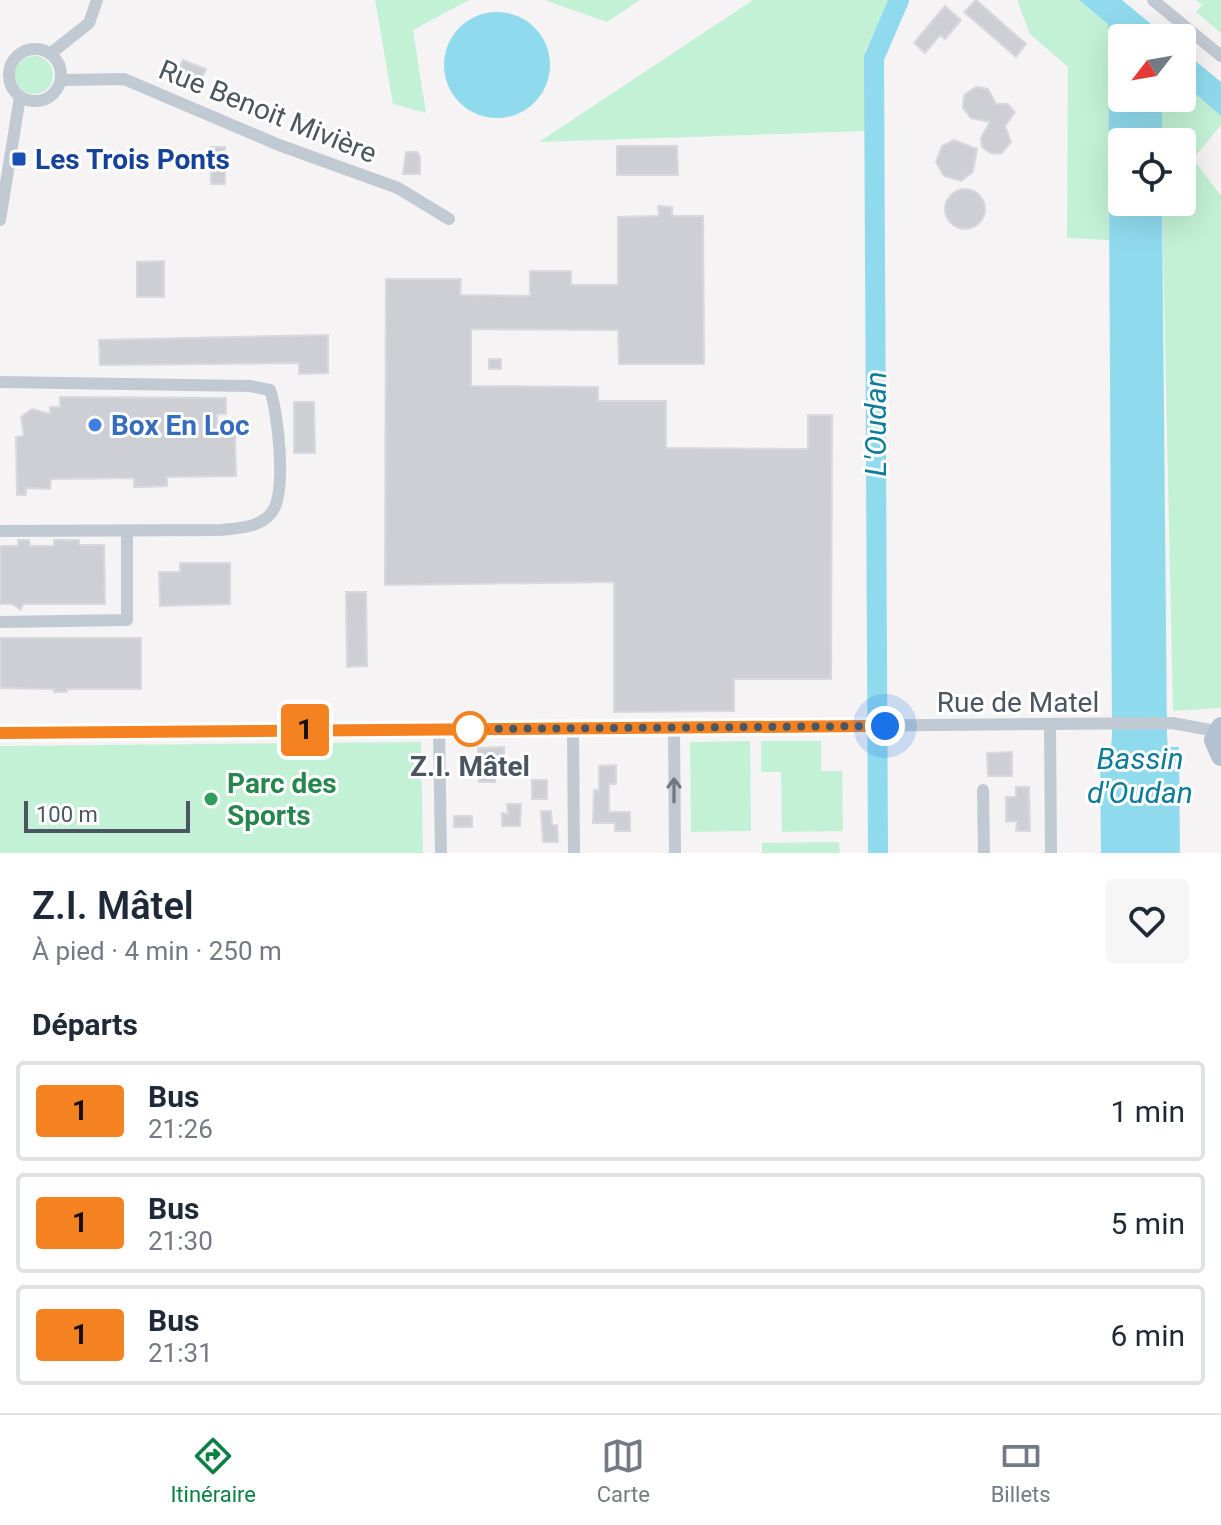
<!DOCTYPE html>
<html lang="fr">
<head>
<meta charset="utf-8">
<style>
	body { margin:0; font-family:Roboto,sans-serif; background:#f6f6f7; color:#1f2937; height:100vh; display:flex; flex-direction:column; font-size:30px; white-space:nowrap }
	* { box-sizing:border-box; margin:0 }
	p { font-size:26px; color:#747a83 }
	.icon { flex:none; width:44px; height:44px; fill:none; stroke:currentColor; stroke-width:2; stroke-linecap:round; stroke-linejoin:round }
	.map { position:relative; height:853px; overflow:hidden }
	.sheet { display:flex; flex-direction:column; background:#fff; flex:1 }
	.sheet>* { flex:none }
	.badge { padding:0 16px; border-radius:6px; font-size:28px; line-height:52px }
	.needle { width:52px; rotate:239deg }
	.fabs { position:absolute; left:1108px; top:24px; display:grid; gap:16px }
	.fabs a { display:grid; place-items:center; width:88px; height:88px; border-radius:8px; background:#fff; box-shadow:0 8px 32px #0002; font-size:40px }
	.scale { position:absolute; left:24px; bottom:20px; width:166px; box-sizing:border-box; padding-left:8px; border:4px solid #4a5661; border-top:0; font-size:22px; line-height:28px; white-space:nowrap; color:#4a5661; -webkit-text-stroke:6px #fff; paint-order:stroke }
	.you { position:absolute; width:40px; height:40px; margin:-20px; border:6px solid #fff; border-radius:50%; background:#1a73e8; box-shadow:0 0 0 12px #1a73e833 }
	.map>.badge { position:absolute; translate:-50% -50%; box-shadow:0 0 0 4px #fff }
	h2 { padding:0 32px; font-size:30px; line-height:72px }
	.round { display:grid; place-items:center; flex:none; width:84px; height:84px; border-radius:8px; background:#f6f6f7 }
	.headline { display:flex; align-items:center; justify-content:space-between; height:136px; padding:0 32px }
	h1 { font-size:38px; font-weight:600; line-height:60px }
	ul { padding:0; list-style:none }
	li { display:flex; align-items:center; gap:24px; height:100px; margin:0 16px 12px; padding:0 16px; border:4px solid #e0e1e3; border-radius:8px }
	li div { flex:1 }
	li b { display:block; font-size:30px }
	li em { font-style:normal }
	li .badge { min-width:88px; font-weight:700; text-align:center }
	.tab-bar { display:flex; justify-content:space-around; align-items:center; height:112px; border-top:2px solid #e0e1e3; background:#fff; font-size:22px; color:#747a83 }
	.tab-bar a { display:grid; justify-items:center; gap:4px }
	.tab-bar .selected { color:#0b8043 }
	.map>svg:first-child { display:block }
	.green { fill:#c3f1d5 }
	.water { fill:#90daee }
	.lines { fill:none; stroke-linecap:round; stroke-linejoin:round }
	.river { stroke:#90daee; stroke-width:20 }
	.building { fill:#cdcfd5; stroke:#d7d9de; stroke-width:2 }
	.street { stroke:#c1cad2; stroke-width:12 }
	.primary { stroke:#b3c2d1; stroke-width:20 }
	.oneway { stroke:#6e7983 }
	.line-casing { stroke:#fff; stroke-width:18 }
	.line { stroke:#f58220; stroke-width:12 }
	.walk { stroke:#4a5661; stroke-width:8; stroke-dasharray:0 14.4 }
	.transit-dot { fill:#1a4fb4; stroke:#fff; stroke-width:3 }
	.shop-dot { fill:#3f7fe0; stroke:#fff; stroke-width:3 }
	.stop-dot { fill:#fff; stroke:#f58220; stroke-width:4 }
	.leisure-dot { fill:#2e9e5b; stroke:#fff; stroke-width:3 }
	.labels { text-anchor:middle; stroke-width:6; stroke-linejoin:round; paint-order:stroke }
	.street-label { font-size:28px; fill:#4a5661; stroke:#fff }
	.transit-label { font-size:28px; font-weight:bold; fill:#164399; stroke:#fff; text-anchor:start }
	.shop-label { font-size:28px; font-weight:bold; fill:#366cbe; stroke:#fff; text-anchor:start }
	.stop-label { font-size:28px; font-weight:bold; fill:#4a5661; stroke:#fff }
	.leisure-label { font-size:28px; font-weight:bold; fill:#27864d; stroke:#fff; text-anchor:start }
	.water-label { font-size:30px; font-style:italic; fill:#0c7c9b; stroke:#fff }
</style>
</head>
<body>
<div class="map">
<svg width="1221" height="853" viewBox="0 0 1221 853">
	<rect width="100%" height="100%" fill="#f5f3f3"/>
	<g class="green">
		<polygon points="375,0 469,0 413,30 426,113 393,104"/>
		<polygon points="544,0 640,0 607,22"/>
		<polygon points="753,0 889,0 865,52 866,131 539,142"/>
		<polygon points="1017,0 1079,0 1108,24 1109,240 1067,238 1068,67 1030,34"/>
		<polygon points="1196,0 1221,0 1221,33 1196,12 1202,5"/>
		<circle cx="34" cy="75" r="19"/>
		<polygon points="1189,88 1221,116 1221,125 1193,159 1221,196 1221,708 1173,711 1162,202 1182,202 1182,142 1162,142 1162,106 1167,98 1182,98 1182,90"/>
		<polygon points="750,741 751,831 691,832 690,742"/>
		<polygon points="761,741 821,741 821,771 842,771 843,831 782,832 781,772 761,772"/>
		<polygon points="421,742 423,853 0,853 0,746"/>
		<polygon points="839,842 840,853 762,853 762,843"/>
	</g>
	<g class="water">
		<polygon points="1079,0 1122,0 1168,38 1122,38 1122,98 1167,98 1162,106 1162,142 1122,142 1122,202 1162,202 1167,736 1168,747 1179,747 1180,853 1101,853 1100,749 1111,747 1112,736 1108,24"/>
		<circle cx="497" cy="65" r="53"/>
		<polygon points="1182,50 1221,82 1221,116 1189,88 1182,90"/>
	</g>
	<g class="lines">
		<polyline class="river" points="878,853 874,58 899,0"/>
	</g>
	<g class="building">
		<polygon points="976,0 1026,44 1016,57 964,12"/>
		<polygon points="945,6 961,20 945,39 940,35 925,53 914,43"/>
		<polygon points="183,60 206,69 198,86 176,77"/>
		<polygon points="976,87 988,89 996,104 1008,104 1015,112 1005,126 1011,142 1001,154 990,153 982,147 981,138 990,122 971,118 963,108 964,95"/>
		<polygon points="954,140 977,149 973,172 961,181 944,176 936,162 942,146"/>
		<polygon points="617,146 677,146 678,175 617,175"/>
		<polygon points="210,147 225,147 225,184 211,184"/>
		<polygon points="406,152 417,152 420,157 420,174 403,174"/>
		<circle cx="965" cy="209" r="20"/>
		<polygon points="658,206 672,207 672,216 703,216 704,364 619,364 618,330 471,329 471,386 598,387 598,401 666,401 666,448 808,449 808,415 832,415 831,679 734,679 734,711 614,712 614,582 385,585 386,279 461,279 460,295 530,296 530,271 571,271 571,285 618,285 618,217 659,216"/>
		<polygon points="164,261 164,297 137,297 137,262"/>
		<polygon points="328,335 328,373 299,374 299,363 100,365 99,340"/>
		<rect x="489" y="359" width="12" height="10"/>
		<polygon points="60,397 226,398 226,414 217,414 217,436 235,436 236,476 167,477 167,486 142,487 134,487 134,478 51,479 50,489 26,488 26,495 17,495 16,437 24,436 21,417 32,409 50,414 50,407 60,407"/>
		<polygon points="294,402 314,402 315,453 294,453"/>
		<polygon points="18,540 29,540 30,546 54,546 54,540 79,540 79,545 104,545 105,604 23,604 21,610 12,604 0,604 0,546 18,546"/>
		<polygon points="180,563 230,563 230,604 160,606 159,572 180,572"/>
		<polygon points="346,592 366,592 367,666 347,667"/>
		<polygon points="0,638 141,638 141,689 67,689 67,692 54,692 54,689 0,688"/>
		<polygon points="504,747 504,767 496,767 495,782 479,782 478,748"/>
		<polygon points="1012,752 1012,776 988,776 987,753"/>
		<polygon points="616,765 616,784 609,784 609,812 630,812 630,831 615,831 615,823 593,823 594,790 599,790 599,766"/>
		<rect x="532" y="780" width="15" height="19"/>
		<polygon points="1016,787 1029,787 1030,831 1016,831 1017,821 1006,822 1006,797 1016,797"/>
		<polygon points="507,804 521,804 520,826 502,826 502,813 508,814"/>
		<polygon points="541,811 551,811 552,825 557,825 558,842 543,842"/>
		<rect x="454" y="816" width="18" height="11"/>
	</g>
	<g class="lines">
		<g class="street">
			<polyline points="1153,0 1221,56"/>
			<circle cx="35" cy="75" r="26"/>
			<polyline points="50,54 89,23 97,0"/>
			<polyline points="61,80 124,79 279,145 398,188 449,219"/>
			<polyline points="0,220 20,97"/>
			<path d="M0,382L250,386L270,390C278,412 287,492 272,512C260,528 239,528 221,530L0,531"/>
			<polyline points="0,622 127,620 127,531"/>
			<polyline points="1050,725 1051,853"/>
			<polyline points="674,728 675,853"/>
			<polyline points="439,729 441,853"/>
			<polyline points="573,729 574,853"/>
			<polyline points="0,733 1172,723 1216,731"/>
			<polyline points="983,790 984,853"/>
		</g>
		<polyline class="primary" points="1221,727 1214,740 1221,756"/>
	</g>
	<defs><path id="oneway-shaft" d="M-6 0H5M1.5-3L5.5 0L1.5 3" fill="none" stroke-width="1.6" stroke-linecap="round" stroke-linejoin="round" transform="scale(2)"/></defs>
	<use class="oneway" href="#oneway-shaft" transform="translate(674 790) rotate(-90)"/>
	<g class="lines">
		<g class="line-casing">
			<polyline id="line" points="0,733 871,726"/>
		</g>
		<use href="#line" class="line"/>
		<polyline class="walk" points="470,729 885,726"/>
	</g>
	<rect class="transit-dot" x="11" y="151" width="16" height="16" rx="4"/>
	<circle class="shop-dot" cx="95" cy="425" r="8"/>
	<circle class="stop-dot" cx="470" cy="729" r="16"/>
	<circle class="leisure-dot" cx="211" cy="799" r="8"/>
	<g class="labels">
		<g class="street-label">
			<text transform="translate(268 111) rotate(22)" y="10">Rue Benoit Mivière</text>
			<text x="1018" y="712">Rue de Matel</text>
		</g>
		<g class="transit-label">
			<text x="35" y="169">Les Trois Ponts</text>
		</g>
		<g class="shop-label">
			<text x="111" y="435">Box En Loc</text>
		</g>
		<g class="stop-label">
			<text x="470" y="776">Z.I. Mâtel</text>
		</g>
		<g class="leisure-label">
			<text x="227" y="793">Parc des<tspan x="227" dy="32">Sports</tspan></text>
		</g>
		<g class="water-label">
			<text transform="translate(876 424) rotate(-90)" y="10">L'Oudan</text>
			<text x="1140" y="769">Bassin<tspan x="1140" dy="34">d'Oudan</tspan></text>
		</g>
	</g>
</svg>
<div class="fabs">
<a><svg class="needle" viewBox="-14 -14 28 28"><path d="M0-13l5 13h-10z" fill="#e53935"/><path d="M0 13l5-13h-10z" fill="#747a83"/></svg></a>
<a><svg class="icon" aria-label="locate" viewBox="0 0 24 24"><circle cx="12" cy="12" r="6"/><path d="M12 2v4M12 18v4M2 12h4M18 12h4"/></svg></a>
</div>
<div class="scale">100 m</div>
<div class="you" style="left:885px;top:726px"></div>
<b class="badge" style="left:305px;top:730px;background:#f58220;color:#111">1</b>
</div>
<section class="sheet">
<div class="headline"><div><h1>Z.I. Mâtel</h1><p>À pied · 4 min · 250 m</p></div><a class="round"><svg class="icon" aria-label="heart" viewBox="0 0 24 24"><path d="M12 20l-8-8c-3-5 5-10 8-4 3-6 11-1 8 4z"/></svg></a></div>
<h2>Départs</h2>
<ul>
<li><span class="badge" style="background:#f58220;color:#111">1</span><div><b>Bus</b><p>21:26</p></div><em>1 min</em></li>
<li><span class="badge" style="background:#f58220;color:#111">1</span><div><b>Bus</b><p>21:30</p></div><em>5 min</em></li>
<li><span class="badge" style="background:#f58220;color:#111">1</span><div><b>Bus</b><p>21:31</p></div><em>6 min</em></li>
</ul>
</section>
<nav class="tab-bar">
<a class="selected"><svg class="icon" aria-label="directions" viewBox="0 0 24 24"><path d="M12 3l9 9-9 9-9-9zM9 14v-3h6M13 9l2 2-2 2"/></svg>Itinéraire</a>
<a><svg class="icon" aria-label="map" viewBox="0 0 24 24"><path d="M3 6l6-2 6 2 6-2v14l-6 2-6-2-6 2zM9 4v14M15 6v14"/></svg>Carte</a>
<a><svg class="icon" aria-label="tickets" viewBox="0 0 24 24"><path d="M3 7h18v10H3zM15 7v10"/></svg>Billets</a>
</nav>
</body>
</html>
